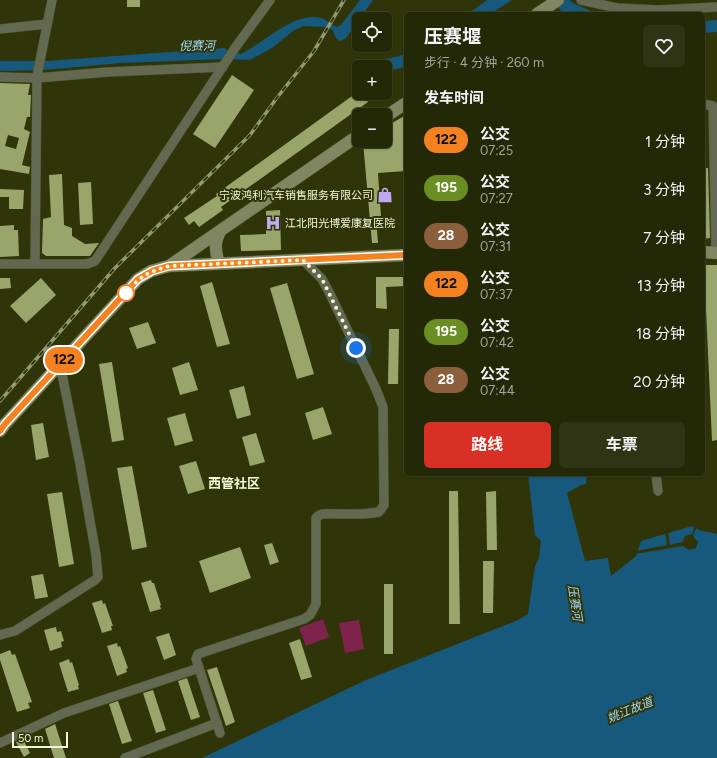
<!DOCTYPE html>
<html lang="zh">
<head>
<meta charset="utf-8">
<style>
	body { margin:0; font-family:Figtree,"Noto Sans SC",sans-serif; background:#2f3414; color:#f1f3f6; height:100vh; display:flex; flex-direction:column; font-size:15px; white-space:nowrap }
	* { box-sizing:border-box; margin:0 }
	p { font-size:13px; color:#a3a69b }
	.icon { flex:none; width:22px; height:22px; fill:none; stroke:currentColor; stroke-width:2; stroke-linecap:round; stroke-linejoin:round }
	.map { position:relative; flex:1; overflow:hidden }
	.panel { position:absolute; left:404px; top:12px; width:301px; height:464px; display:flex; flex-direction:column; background:#232806; border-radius:6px; box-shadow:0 1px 3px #0004,0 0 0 1px #404428 }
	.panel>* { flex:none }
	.badge { padding:0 8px; border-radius:13px; font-size:14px; line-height:26px }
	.controls { position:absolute; left:352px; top:12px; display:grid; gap:8px }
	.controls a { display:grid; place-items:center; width:40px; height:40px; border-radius:6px; background:#232806; box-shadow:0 1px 3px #0004,0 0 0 1px #404428; font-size:20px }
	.scale { position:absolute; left:12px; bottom:10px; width:56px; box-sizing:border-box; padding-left:4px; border:2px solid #f1f7d9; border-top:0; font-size:11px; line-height:14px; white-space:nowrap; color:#f1f7d9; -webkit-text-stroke:3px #2f3508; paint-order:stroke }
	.you { position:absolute; width:20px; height:20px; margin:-10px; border:3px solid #fff; border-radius:50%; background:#1a73e8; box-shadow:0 0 0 6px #1a73e833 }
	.map>.badge { position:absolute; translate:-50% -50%; box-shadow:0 0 0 2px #fff }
	h2 { padding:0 20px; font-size:15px; line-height:36px }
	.round { display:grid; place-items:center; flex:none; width:42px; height:42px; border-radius:6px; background:#2f3414 }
	.summary { display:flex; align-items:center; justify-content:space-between; height:68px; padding:0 20px }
	h1 { font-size:19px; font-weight:700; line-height:30px }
	.button { display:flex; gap:8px; margin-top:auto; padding:8px 20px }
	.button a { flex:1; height:46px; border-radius:6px; background:#d93025; color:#fff; font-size:16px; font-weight:700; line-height:46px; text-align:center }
	.button a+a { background:#2f3414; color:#f1f3f6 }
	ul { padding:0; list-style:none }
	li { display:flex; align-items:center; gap:12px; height:48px; padding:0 20px }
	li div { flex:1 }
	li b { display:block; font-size:15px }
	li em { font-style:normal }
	li .badge { min-width:44px; font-weight:700; text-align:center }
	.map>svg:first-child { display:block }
	.green { fill:#7e234c }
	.water { fill:#17597d }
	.pier { fill:#2f3508 }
	.building { fill:#9aa56b; fill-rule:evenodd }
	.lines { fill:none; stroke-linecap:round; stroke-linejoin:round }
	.street-casing { stroke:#4e5429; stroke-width:10 }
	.secondary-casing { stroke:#4e5429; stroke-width:13 }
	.street { stroke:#636850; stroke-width:9 }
	.secondary { stroke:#7f8661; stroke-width:12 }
	.rail-casing { stroke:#939973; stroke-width:3.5 }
	.rail { stroke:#2f3508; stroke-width:2; stroke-dasharray:6; stroke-linecap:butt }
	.line-casing { stroke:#fff; stroke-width:9 }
	.line { stroke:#f58220; stroke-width:6 }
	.walk { stroke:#f1f7d9; stroke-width:4; stroke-dasharray:0 7.2 }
	.stop-dot { fill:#fff; stroke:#f58220; stroke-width:2 }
	.labels { text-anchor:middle; stroke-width:4; stroke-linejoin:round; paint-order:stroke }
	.poi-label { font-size:11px; fill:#f1f7d9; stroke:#2f3508; text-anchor:end }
	.water-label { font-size:12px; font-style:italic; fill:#a7d9fa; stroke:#2f3508 }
	.quarter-label { font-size:13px; font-weight:bold; fill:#f1f7d9; stroke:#2f3508 }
</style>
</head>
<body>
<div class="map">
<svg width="717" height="758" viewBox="0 0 717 758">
	<rect width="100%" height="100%" fill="#2f3508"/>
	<g class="green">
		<polygon points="323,619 329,637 306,646 299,628"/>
		<polygon points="359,620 364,649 345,653 339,623"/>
	</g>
	<g class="water">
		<path d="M360,0H373L346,38L341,41C336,40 334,35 333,30L324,27L303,26L293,31L272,48L250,60L225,59L121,63L43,70L0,71V61H47L225,48L228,51L241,54C264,43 294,11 321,18C326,19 331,25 337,27L341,25Z"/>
		<polygon points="487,0 512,0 490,14 468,14"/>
		<polygon points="552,0 569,0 573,3 591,11 603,14 564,14"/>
		<polygon points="717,20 717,32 703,33 703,21"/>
		<path d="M406,53V66L398,69L385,71V67H369L366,62C381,57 391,61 406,53Z"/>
		<polygon points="528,474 587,474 586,484 581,485 567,493 585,561 608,558 611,576 636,556 641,541 692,526 699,530 717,534 717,758 202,758 366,680 518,620 528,614 535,566 539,558 541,541 535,535"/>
	</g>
	<polygon class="pier" points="695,525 697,526 693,536 698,542 696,548 689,550 683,546 635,554 636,551 667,545 665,532 668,531 670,545 682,542 685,536 692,534"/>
	<g class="building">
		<rect x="127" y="0" width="13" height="7"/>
		<polygon points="232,75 254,90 215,148 193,134"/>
		<path d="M0,83L30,84L28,95H31L30,117H27L24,129L30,132L22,165L30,167L29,174L0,169ZM8,135L19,138L16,149L5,146Z"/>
		<polygon points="359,91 359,93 362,93 368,102 221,207 223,210 199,227 194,221 189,225 184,218 217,196 216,194"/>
		<polygon points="406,115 406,171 378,173 381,217 376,217 378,243 372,243 363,142 385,141 385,127"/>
		<polygon points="703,168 708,168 710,238 703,239"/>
		<polygon points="62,174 64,225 72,228 72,236 85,244 99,243 90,256 46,256 42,253 43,219 51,217 49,175"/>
		<polygon points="91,182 93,224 80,225 78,183"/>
		<polygon points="0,189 24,190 23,209 9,209 9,197 0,197"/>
		<polygon points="280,210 281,250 241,251 240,235 266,234 266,211"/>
		<polygon points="14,225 14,230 18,230 19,256 0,257 0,226"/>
		<polygon points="704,265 717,265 717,440 712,441"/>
		<polygon points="376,277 406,277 406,286 386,287 387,309 376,308"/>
		<polygon points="0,278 10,278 11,288 0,289"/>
		<polygon points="41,278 56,295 26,323 10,306"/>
		<polygon points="212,282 230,344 217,347 200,286"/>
		<polygon points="287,283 314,374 297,379 270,288"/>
		<polygon points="148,322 156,343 137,349 129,328"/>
		<polygon points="389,329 399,329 398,384 388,384"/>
		<polygon points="112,362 124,440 112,442 99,364"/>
		<polygon points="189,362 198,390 180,395 172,368"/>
		<polygon points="244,386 251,415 237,419 229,390"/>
		<polygon points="323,407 332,434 313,440 305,413"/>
		<polygon points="185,413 193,441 175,446 167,418"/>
		<polygon points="43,423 49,457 36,460 31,425"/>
		<polygon points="256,433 265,462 250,466 242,437"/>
		<polygon points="196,461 205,489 188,494 179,466"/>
		<polygon points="132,466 147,547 132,550 117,468"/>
		<polygon points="449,491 458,491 460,624 449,624"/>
		<polygon points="496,491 497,550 487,550 486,492"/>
		<polygon points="62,492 74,564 59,567 47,494"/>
		<polygon points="272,543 279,562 270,565 264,545"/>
		<polygon points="240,547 251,578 210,593 199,561"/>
		<polygon points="483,561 494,561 493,613 483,613"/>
		<polygon points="43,574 48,597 35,599 31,576"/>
		<polygon points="151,580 152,583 154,583 161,605 160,606 161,609 150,612 141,583"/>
		<rect x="384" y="584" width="9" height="70"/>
		<polygon points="102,600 103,604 105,603 113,626 111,626 112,630 102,633 92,603"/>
		<polygon points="56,627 57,632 61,631 64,641 61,642 62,647 50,651 44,630"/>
		<polygon points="169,633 176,655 164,660 156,637"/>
		<polygon points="300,639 312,677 301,680 289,643"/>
		<polygon points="117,643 118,647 120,646 128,668 126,669 127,672 117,676 107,646"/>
		<polygon points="10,650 12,655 15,654 32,702 28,703 30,708 17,712 0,660 0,654"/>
		<polygon points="69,659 70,663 72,662 79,685 78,686 79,689 68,692 59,663"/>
		<polygon points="217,667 235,722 226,726 207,670"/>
		<polygon points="187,678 200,717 191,720 178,681"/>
		<polygon points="153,690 166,730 156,733 143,693"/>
		<polygon points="118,701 132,741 122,744 109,704"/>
		<polygon points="55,724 66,758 54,758 45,729"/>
		<polygon points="23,739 30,753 24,757 16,742"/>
	</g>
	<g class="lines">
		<g class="street-casing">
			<g id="street">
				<polyline points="581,0 617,8 658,10 717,7"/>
				<polyline points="0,29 47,24"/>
				<polyline points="0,77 37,78 108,72 223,67"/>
				<polyline points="703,104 713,106 716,253"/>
				<polyline points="35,263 37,76 52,0"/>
				<polyline points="0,264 87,264 95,261 235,48 270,0"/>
				<polyline points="656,474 658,491"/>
				<polyline points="0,635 15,631 95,580 98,577 96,555 80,464 60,364"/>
				<path d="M220,733L196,659L198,654L304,619L310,615L316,604V518L318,516L322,514C341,513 360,516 379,512L384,505L383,407L376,389L329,292L322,279L303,260"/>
				<polyline points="0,743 64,713 199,668"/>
				<polyline points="125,758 217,723"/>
			</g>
		</g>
		<g class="secondary-casing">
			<g id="secondary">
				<polyline points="537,14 558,0"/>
				<polyline points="385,117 406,103"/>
				<polyline points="703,252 717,253"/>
				<path d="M219,263C215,251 214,241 221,230"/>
				<polyline points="169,266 359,135"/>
				<polyline points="0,431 5,424 138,279 151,271 169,266 406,255"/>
			</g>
		</g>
		<use href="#street" class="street"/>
		<use href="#secondary" class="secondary"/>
		<g class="rail-casing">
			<polyline id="rail" points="0,401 115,268 250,135 276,99 314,51 344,0"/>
		</g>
		<use href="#rail" class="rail"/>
	</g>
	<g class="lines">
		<g class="line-casing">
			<polyline id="line" points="0,431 5,424 138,279 152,271 169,266 406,255"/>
		</g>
		<use href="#line" class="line"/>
		<path class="walk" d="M126,293C140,276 148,272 169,266L303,260L322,279L356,348"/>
	</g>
	<defs>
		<g id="shop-bare" transform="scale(1.2)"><path d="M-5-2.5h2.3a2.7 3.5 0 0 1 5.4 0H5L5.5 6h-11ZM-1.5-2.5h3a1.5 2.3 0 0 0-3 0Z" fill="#bfa9f4" stroke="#2f3508" stroke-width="2.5" paint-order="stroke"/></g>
		<g id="hospital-bare" transform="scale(1.2)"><path d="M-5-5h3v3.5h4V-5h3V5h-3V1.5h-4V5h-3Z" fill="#bfa9f4" stroke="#2f3508" stroke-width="2.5" paint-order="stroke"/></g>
	</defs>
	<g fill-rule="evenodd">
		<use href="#shop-bare" x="385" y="195"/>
		<use href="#hospital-bare" x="273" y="223"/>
	</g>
	<circle class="stop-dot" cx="126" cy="293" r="8"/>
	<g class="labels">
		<g class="poi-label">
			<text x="373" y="199">宁波鸿利汽车销售服务有限公司</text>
			<text x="285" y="227" text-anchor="start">江北阳光博爱康复医院</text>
		</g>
		<g class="water-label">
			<text transform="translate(197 46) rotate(-1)" y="4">倪赛河</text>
			<text transform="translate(575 603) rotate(81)" y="4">压赛河</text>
			<text transform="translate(630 710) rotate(-22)" y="4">姚江故道</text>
		</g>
		<g class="quarter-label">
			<text x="234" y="488">西管社区</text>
		</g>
	</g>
</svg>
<div class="controls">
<a><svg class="icon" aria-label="locate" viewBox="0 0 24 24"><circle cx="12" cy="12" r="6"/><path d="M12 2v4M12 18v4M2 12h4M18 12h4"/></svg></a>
<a>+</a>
<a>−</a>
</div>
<div class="scale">50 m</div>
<div class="you" style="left:356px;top:348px"></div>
<b class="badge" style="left:64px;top:360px;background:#f58220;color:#111">122</b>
<section class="panel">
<div class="summary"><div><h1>压赛堰</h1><p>步行 · 4 分钟 · 260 m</p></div><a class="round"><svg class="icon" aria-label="heart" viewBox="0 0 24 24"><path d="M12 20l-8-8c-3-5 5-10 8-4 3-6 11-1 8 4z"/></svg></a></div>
<h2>发车时间</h2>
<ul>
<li><span class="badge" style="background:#f58220;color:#111">122</span><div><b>公交</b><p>07:25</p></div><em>1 分钟</em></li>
<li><span class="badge" style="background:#6b8e23;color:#fff">195</span><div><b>公交</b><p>07:27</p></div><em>3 分钟</em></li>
<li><span class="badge" style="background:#8b5e3c;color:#fff">28</span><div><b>公交</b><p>07:31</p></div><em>7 分钟</em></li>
<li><span class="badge" style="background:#f58220;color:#111">122</span><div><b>公交</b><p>07:37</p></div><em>13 分钟</em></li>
<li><span class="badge" style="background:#6b8e23;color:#fff">195</span><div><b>公交</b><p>07:42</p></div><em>18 分钟</em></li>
<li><span class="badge" style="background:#8b5e3c;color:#fff">28</span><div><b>公交</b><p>07:44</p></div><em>20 分钟</em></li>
</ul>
<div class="button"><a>路线</a><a>车票</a></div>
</section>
</div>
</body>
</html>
